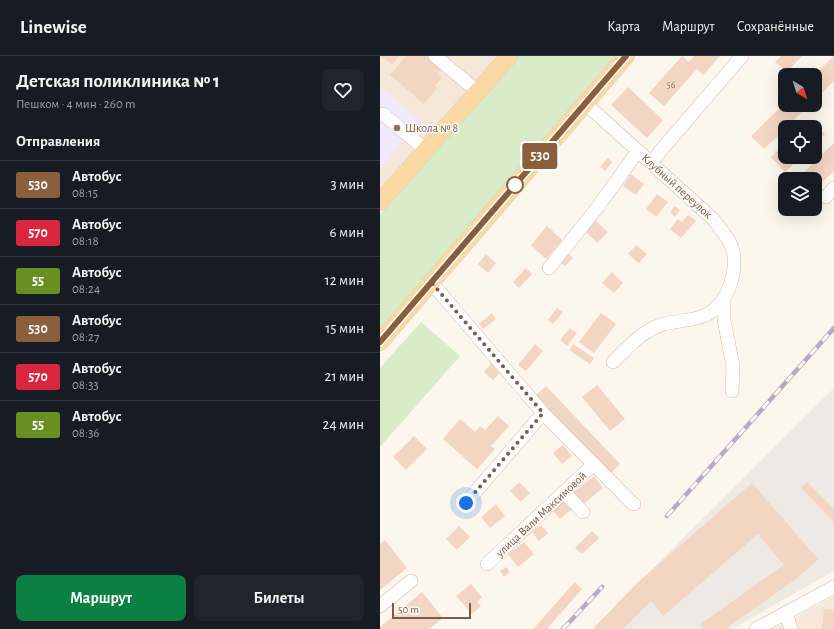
<!DOCTYPE html>
<html lang="ru">
<head>
<meta charset="utf-8">
<style>
	body { margin:0; font-family:"Alegreya Sans",sans-serif; background:#20242c; color:#f1f3f6; height:100vh; display:flex; flex-direction:column; font-size:15px; white-space:nowrap }
	* { box-sizing:border-box; margin:0 }
	p { font-size:13px; color:#9ea1a6 }
	.icon { flex:none; width:22px; height:22px; fill:none; stroke:currentColor; stroke-width:2; stroke-linecap:round; stroke-linejoin:round }
	.map { position:relative; flex:1; overflow:hidden }
	.details { display:flex; flex-direction:column; background:#171b24; width:380px }
	.details>* { flex:none }
	.badge { padding:0 8px; border-radius:3px; font-size:14px; line-height:26px }
	.needle { width:26px; rotate:142deg }
	.buttons { position:absolute; left:398px; top:12px; display:grid; gap:8px }
	.buttons a { display:grid; place-items:center; width:44px; height:44px; border-radius:8px; background:#171b24; box-shadow:0 4px 16px #0002; font-size:20px }
	.scale { position:absolute; left:12px; bottom:10px; width:79px; box-sizing:border-box; padding-left:4px; border:2px solid #7a5c4d; border-top:0; font-size:11px; line-height:14px; white-space:nowrap; color:#7a5c4d; -webkit-text-stroke:3px #fffaf3; paint-order:stroke }
	.you { position:absolute; width:20px; height:20px; margin:-10px; border:3px solid #fff; border-radius:50%; background:#1a73e8; box-shadow:0 0 0 6px #1a73e833 }
	.map>.badge { position:absolute; translate:-50% -50%; box-shadow:0 0 0 2px #fff }
	h2 { padding:0 16px; font-size:15px; line-height:36px }
	.round { display:grid; place-items:center; flex:none; width:42px; height:42px; border-radius:8px; background:#20242c }
	.summary { display:flex; align-items:center; justify-content:space-between; height:68px; padding:0 16px }
	h1 { font-size:19px; font-weight:700; line-height:30px }
	.button { display:flex; gap:8px; margin-top:auto; padding:8px 16px }
	.button a { flex:1; height:46px; border-radius:8px; background:#0b8043; color:#fff; font-size:16px; font-weight:700; line-height:46px; text-align:center }
	.button a+a { background:#20242c; color:#f1f3f6 }
	ul { padding:0; list-style:none }
	li { display:flex; align-items:center; gap:12px; height:48px; padding:0 16px; border-top:1px solid #363941 }
	li div { flex:1 }
	li b { display:block; font-size:15px }
	li em { font-style:normal }
	li .badge { min-width:44px; font-weight:700; text-align:center }
	header { display:flex; align-items:center; gap:24px; box-sizing:border-box; height:56px; padding:0 20px; background:#171b24; border-bottom:1px solid #363941 }
	header strong { font-size:19px }
	nav { display:flex; gap:22px; margin-inline-start:auto; font-size:14px }
	main { display:flex; flex:1; min-height:0 }
	.map>svg:first-child { display:block }
	.residential { fill:#f5e8da }
	.industrial { fill:#efe9e4 }
	.education { fill:#f3e8fa }
	.green { fill:#d8ecc9 }
	.building { fill:#f3d5c3 }
	.lines { fill:none; stroke-linecap:round; stroke-linejoin:round }
	.minor-casing { stroke:#d1beb0; stroke-width:14 }
	.major-casing { stroke:#dad1cd; stroke-width:18 }
	.minor { stroke:#fff; stroke-width:13 }
	.major { stroke:#fbd9a5; stroke-width:17 }
	.rail-casing { stroke:#b9a8c9; stroke-width:4.5 }
	.rail { stroke:#fffaf3; stroke-width:3; stroke-dasharray:9; stroke-linecap:butt }
	.line-casing { stroke:#fff; stroke-width:9 }
	.line { stroke:#8b5e3c; stroke-width:6 }
	.walk { stroke:#7a5c4d; stroke-width:4; stroke-dasharray:0 7.2 }
	.education-dot { fill:#8d6e63; stroke:#fffaf3; stroke-width:1.5 }
	.stop-dot { fill:#fff; stroke:#8b5e3c; stroke-width:2 }
	.labels { text-anchor:middle; stroke-width:3; stroke-linejoin:round; paint-order:stroke }
	.number-label { font-size:10px; fill:#987a6a }
	.education-label { font-size:12px; fill:#785e54; stroke:#fffaf3; text-anchor:start }
	.street-label { font-size:12px; fill:#7a5c4d; stroke:#fffaf3 }
</style>
</head>
<body>
<header>
<strong>Linewise</strong>
<nav><a>Карта</a><a>Маршрут</a><a>Сохранённые</a></nav>
</header>
<main>
<section class="details">
<div class="summary"><div><h1>Детская поликлиника № 1</h1><p>Пешком · 4 мин · 260 m</p></div><a class="round"><svg class="icon" aria-label="heart" viewBox="0 0 24 24"><path d="M12 20l-8-8c-3-5 5-10 8-4 3-6 11-1 8 4z"/></svg></a></div>
<h2>Отправления</h2>
<ul>
<li><span class="badge" style="background:#8b5e3c;color:#fff">530</span><div><b>Автобус</b><p>08:15</p></div><em>3 мин</em></li>
<li><span class="badge" style="background:#d7263d;color:#fff">570</span><div><b>Автобус</b><p>08:18</p></div><em>6 мин</em></li>
<li><span class="badge" style="background:#6b8e23;color:#fff">55</span><div><b>Автобус</b><p>08:24</p></div><em>12 мин</em></li>
<li><span class="badge" style="background:#8b5e3c;color:#fff">530</span><div><b>Автобус</b><p>08:27</p></div><em>15 мин</em></li>
<li><span class="badge" style="background:#d7263d;color:#fff">570</span><div><b>Автобус</b><p>08:33</p></div><em>21 мин</em></li>
<li><span class="badge" style="background:#6b8e23;color:#fff">55</span><div><b>Автобус</b><p>08:36</p></div><em>24 мин</em></li>
</ul>
<div class="button"><a>Маршрут</a><a>Билеты</a></div>
</section>
<div class="map">
<svg width="454" height="573" viewBox="0 0 454 573">
	<rect width="100%" height="100%" fill="#fdf6ec"/>
	<g class="residential">
		<polygon points="0,0 118,0 0,134"/>
		<polygon points="454,540 454,573 394,573"/>
	</g>
	<polygon class="industrial" points="454,332 454,515 352,573 212,573"/>
	<polygon class="education" points="0,30 41,65 0,113"/>
	<g class="green">
		<polygon points="137,0 240,0 0,278 0,158 115,24"/>
		<polygon points="41,266 80,300 0,391 0,312"/>
	</g>
	<g class="building">
		<polygon points="1,0 19,0 12,9"/>
		<polygon points="26,0 50,0 63,11 57,18 62,22 55,30 57,32 44,48 10,19"/>
		<polygon points="302,0 309,6 314,0 340,0 323,19 317,13 284,50 269,37"/>
		<polygon points="401,0 422,0 407,16 395,6"/>
		<polygon points="454,0 454,25 435,44 435,18"/>
		<polygon points="248,31 283,64 267,82 231,49"/>
		<polygon points="405,47 405,49 429,49 407,71 405,71 405,73 384,93 371,80"/>
		<polygon points="430,63 445,78 435,88 435,71 422,71"/>
		<polygon points="454,87 454,115 435,133 435,123 417,123"/>
		<polygon points="405,88 405,101 421,101 405,116 391,101"/>
		<polygon points="228,102 232,106 225,115 220,111"/>
		<polygon points="251,118 264,128 256,139 243,130"/>
		<polygon points="277,138 288,146 276,161 266,153"/>
		<polygon points="295,150 300,154 295,161 290,156"/>
		<polygon points="308,159 316,165 301,182 290,173 298,163 302,166"/>
		<polygon points="215,164 228,176 217,187 205,175"/>
		<polygon points="167,170 182,184 166,203 151,189"/>
		<polygon points="256,189 267,198 259,207 248,198"/>
		<polygon points="188,197 193,202 185,210 180,206"/>
		<polygon points="106,198 116,207 108,217 98,208"/>
		<polygon points="146,212 152,218 139,232 133,226"/>
		<polygon points="232,216 243,227 234,237 222,227"/>
		<polygon points="177,252 183,256 173,268 168,264"/>
		<polygon points="112,257 116,263 103,273 99,268"/>
		<polygon points="221,257 236,268 214,297 199,286"/>
		<polygon points="190,272 197,277 187,290 180,284"/>
		<polygon points="155,288 163,295 146,315 138,309"/>
		<polygon points="193,288 214,302 210,308 189,294"/>
		<polygon points="111,308 120,316 113,324 104,316"/>
		<polygon points="217,329 245,363 230,375 202,341"/>
		<polygon points="166,330 240,408 229,419 154,341"/>
		<polygon points="118,360 129,370 111,390 115,393 97,413 63,383 80,363 95,376 100,370 105,374"/>
		<polygon points="34,380 47,393 26,414 13,401"/>
		<polygon points="183,389 192,400 182,408 173,397"/>
		<polygon points="214,420 223,432 201,450 191,439"/>
		<polygon points="139,426 150,437 141,446 130,435"/>
		<polygon points="427,426 454,453 454,466 421,432"/>
		<polygon points="372,427 438,503 418,522 345,573 324,573 320,568 404,509 378,478 283,560 271,545 243,573 217,573 215,571 256,528"/>
		<polygon points="184,444 192,453 180,463 172,454"/>
		<polygon points="116,448 125,460 110,472 101,461"/>
		<polygon points="161,469 168,477 159,485 152,476"/>
		<polygon points="79,470 90,481 77,494 66,483"/>
		<polygon points="212,475 219,482 202,498 195,492"/>
		<polygon points="5,484 27,512 0,534 0,488"/>
		<polygon points="144,486 154,498 138,511 128,498"/>
		<polygon points="126,511 130,516 124,521 120,515"/>
		<polygon points="195,526 202,533 167,573 153,573"/>
		<polygon points="91,528 102,541 97,546 101,550 92,558 76,540"/>
		<polygon points="42,536 63,562 49,573 0,573 0,571"/>
		<polygon points="444,553 454,554 454,573 442,573"/>
	</g>
	<g class="lines">
		<g class="minor-casing">
			<g id="minor">
				<polyline points="55,0 97,35"/>
				<path d="M206,48L334,164C339,171 346,179 350,187C361,209 349,248 326,259C311,266 293,264 278,270C260,277 246,293 233,306"/>
				<polyline points="3,58 46,94"/>
				<polyline points="271,106 362,0"/>
				<polyline points="446,141 454,132"/>
				<polyline points="169,212 217,152 258,95"/>
				<polyline points="51,226 163,357 252,447 254,448"/>
				<polyline points="344,242 344,264 353,310 352,335"/>
				<polyline points="184,436 203,456"/>
				<polyline points="86,447 163,357"/>
				<polyline points="107,508 214,408"/>
				<polyline points="0,550 31,525"/>
				<polyline points="406,557 411,573"/>
				<polyline points="376,573 454,531"/>
			</g>
		</g>
		<g class="major-casing">
			<g id="major">
				<polyline points="0,146 129,0"/>
				<polyline points="0,286 246,0"/>
			</g>
		</g>
		<use href="#minor" class="minor"/>
		<use href="#major" class="major"/>
		<g class="rail-casing">
			<g id="rail">
				<polyline points="287,460 454,272"/>
				<polyline points="183,573 222,531"/>
			</g>
		</g>
		<use href="#rail" class="rail"/>
	</g>
	<g class="lines">
		<g class="line-casing">
			<polyline id="line" points="0,286 246,0"/>
		</g>
		<use href="#line" class="line"/>
		<polyline class="walk" points="86,447 163,357 51,226 135,129"/>
	</g>
	<circle class="education-dot" cx="17" cy="72" r="4"/>
	<circle class="stop-dot" cx="135" cy="129" r="8"/>
	<g class="labels">
		<g class="number-label">
			<text x="291" y="32">56</text>
		</g>
		<g class="education-label">
			<text x="25" y="76">Школа № 8</text>
		</g>
		<g class="street-label">
			<text transform="translate(297 130) rotate(42)" y="4">Клубный переулок</text>
			<text transform="translate(161 458) rotate(-43)" y="4">улица Вали Максимовой</text>
		</g>
	</g>
</svg>
<div class="buttons">
<a><svg class="needle" viewBox="-14 -14 28 28"><path d="M0-13l5 13h-10z" fill="#e53935"/><path d="M0 13l5-13h-10z" fill="#9ea1a6"/></svg></a>
<a><svg class="icon" aria-label="locate" viewBox="0 0 24 24"><circle cx="12" cy="12" r="6"/><path d="M12 2v4M12 18v4M2 12h4M18 12h4"/></svg></a>
<a><svg class="icon" aria-label="layers" viewBox="0 0 24 24"><path d="M12 4l9 5-9 5-9-5zM3 14l9 5 9-5"/></svg></a>
</div>
<div class="scale">50 m</div>
<div class="you" style="left:86px;top:447px"></div>
<b class="badge" style="left:160px;top:100px;background:#8b5e3c;color:#fff">530</b>
</div>
</main>
</body>
</html>
